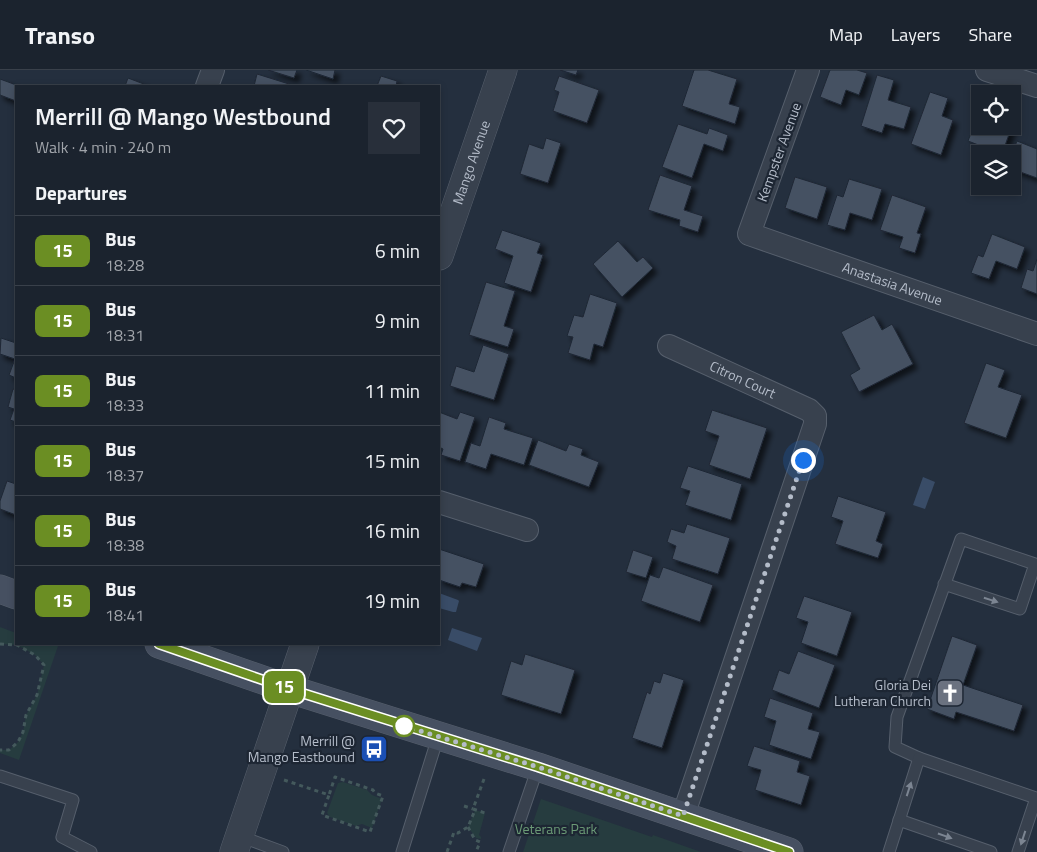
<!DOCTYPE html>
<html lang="en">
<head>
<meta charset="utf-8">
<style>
	body { margin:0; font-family:"Titillium Web",sans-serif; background:#282f3a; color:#f1f3f6; height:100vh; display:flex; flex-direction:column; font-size:19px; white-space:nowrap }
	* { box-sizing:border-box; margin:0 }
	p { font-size:16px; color:#a0a4aa }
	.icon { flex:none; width:28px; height:28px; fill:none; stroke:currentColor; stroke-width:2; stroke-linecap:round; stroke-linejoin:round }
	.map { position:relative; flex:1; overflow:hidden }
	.side { position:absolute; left:15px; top:15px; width:425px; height:560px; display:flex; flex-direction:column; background:#1b232e; border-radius:0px; box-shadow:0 2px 8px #0003,0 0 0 1px #39404a }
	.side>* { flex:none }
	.badge { padding:0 10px; border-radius:8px; font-size:18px; line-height:32px }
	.tools { position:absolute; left:971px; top:15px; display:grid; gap:10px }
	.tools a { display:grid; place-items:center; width:50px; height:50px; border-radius:0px; background:#1b232e; box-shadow:0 2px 8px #0003,0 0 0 1px #39404a; font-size:25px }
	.you { position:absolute; width:25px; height:25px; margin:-12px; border:4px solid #fff; border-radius:50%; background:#1a73e8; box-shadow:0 0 0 8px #1a73e833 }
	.map>.badge { position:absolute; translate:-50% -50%; box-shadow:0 0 0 2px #fff }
	h2 { padding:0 20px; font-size:19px; line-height:45px }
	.round { display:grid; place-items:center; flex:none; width:52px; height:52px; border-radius:0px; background:#282f3a }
	.headline { display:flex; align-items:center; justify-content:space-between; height:85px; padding:0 20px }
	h1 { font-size:24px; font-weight:600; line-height:38px }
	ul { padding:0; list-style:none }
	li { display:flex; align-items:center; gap:15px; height:70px; padding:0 20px; border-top:1px solid #39404a }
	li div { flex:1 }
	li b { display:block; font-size:19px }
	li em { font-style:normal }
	li .badge { min-width:55px; font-weight:700; text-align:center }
	header { display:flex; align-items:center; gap:30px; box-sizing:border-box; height:70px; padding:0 25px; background:#1b232e; border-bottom:1px solid #39404a }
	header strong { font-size:24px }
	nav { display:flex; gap:28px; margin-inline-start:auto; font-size:18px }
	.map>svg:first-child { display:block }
	.green { fill:#263c3f }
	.water { fill:#394c67 }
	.building { fill:#455162; stroke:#1f2835; filter:url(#shadow) }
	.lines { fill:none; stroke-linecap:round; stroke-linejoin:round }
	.service-casing { stroke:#565f6c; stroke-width:13 }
	.minor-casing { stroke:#565f6c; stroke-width:24 }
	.tertiary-casing { stroke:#565f6c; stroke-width:29 }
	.secondary-casing { stroke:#565f6c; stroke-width:29 }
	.path { stroke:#44595c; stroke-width:3; stroke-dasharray:4 4; stroke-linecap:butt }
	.service { stroke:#38414e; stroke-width:11 }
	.minor { stroke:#38414e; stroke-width:22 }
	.tertiary { stroke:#38414e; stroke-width:28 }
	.secondary { stroke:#465061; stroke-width:28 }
	.oneway { fill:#7c8592 }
	.line-casing { stroke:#fff; stroke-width:11 }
	.line { stroke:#6b8e23; stroke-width:8 }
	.walk { stroke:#b4bcc9; stroke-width:5; stroke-dasharray:0 9 }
	.stop-dot { fill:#fff; stroke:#6b8e23; stroke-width:2.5 }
	.labels { text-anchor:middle; stroke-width:4.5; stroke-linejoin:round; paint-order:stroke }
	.street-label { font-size:14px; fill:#b4bcc9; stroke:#1d2633 }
	.poi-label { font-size:14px; fill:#b4bcc9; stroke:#1d2633; text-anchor:end }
	.park-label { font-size:14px; fill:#6b9a76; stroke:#1d2633 }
</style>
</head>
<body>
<header>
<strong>Transo</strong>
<nav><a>Map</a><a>Layers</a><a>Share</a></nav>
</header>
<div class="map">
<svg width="1037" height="782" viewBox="0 0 1037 782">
	<defs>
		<filter id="shadow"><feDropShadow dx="4.5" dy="4.5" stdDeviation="2.5" flood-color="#0009"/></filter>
	</defs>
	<rect width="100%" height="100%" fill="#242f3e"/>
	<g class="green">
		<polygon points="0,557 16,563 16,574 51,574 58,576 19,690 0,683 0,680 9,680 18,672 23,662 26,645 37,625 44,595 35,585 17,575 0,574"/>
		<polygon points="343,712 367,720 372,725 382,729 372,758 362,754 356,756 330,747 327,743 338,713"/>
		<polygon points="541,729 652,767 653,765 701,782 523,782"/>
		<polygon points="475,740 485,743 479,765 481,767 481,769 476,768 468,757"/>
	</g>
	<g class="water">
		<polygon points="923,407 935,412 925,439 913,435"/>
		<polygon points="439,523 458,530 459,531 456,542 453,542 439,538"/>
		<polygon points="452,558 482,568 477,581 448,570"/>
	</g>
	<g class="building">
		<polygon points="268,0 297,0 294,8"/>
		<polygon points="306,0 335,0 333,9"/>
		<polygon points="560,0 578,0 576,5"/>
		<polygon points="694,0 708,0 737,9 729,34 740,37 735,54 682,36"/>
		<polygon points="830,0 857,0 867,3 859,25 846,20 841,35 820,27"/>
		<polygon points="257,4 289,14 288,16 254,16"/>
		<polygon points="877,5 894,10 888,30 911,37 904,59 885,54 882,63 861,56"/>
		<polygon points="381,6 397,11 396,16 377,16"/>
		<polygon points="559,6 599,20 587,53 553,41 559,22 554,20"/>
		<polygon points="128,8 149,16 125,16"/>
		<polygon points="0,9 19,16 16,16 16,31 0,25"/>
		<polygon points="930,22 948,28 942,46 953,50 941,85 911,74"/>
		<polygon points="980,40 980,56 1012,56 1002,84 968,71"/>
		<polygon points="678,54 707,64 709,58 728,65 723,81 704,74 692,108 662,97"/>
		<polygon points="546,68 561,73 548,113 520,104 529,74 543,79"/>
		<polygon points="1017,71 1037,79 1037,108 1012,99 1012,84"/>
		<polygon points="660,105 692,116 684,140 703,146 698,162 679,156 680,150 648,140"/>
		<polygon points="795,107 827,117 817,149 785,138"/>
		<polygon points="849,109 882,119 872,150 850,143 845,160 827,155 837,125 843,127"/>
		<polygon points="892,125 926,137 917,163 921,164 915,183 899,178 903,167 880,160"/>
		<polygon points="502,160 541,173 537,183 543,185 531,222 504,213 513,186 495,179"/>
		<polygon points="992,164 1025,177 1017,199 996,191 989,209 971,203 978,185 983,187"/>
		<polygon points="618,171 637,192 643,187 653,198 622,227 593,194"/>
		<polygon points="1037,189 1037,224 1021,218 1027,199 1033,201"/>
		<polygon points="486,212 515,221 504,256 514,259 508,277 469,265"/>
		<polygon points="590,224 617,233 603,277 594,274 590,290 568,283 573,267 567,266 574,245 583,247"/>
		<polygon points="874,245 882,260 892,254 913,294 859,322 850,305 860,299 841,262"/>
		<polygon points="1,268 16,273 16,308 9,305 15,289 0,284"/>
		<polygon points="483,275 509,284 494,330 450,316 456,296 474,302"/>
		<polygon points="986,293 1005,300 998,317 1022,325 1006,368 964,353"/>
		<polygon points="13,319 16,320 16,352 10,350 14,339 8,337"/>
		<polygon points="712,340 767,358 750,409 709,395 719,366 705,361"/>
		<polygon points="439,342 457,349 460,342 475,347 460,391 441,385 443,379 439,377"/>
		<polygon points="489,347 506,353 504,359 533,368 524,395 491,384 486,399 465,392 471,373 480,376"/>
		<polygon points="538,370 566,381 569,374 583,379 581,385 599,392 589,417 529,395"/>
		<polygon points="688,396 742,414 731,450 685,435 690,421 680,418"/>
		<polygon points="7,411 16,414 16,445 0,439 0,431"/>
		<polygon points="838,426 886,442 876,471 883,474 878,488 835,474 843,451 831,447"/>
		<polygon points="687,454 730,468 718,504 672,489 676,476 667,472 671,459 684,463"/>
		<polygon points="439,479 484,494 476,517 462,513 460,517 439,510"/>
		<polygon points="633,480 653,487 646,508 626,502"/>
		<polygon points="663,497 713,515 700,552 641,531 650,505 659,508"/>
		<polygon points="804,526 852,542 837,586 801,573 808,552 796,548"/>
		<polygon points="952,566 977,575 963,615 1023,635 1014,661 956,642 954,649 927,639"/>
		<polygon points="798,581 835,595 819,638 772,620 779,600 789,604"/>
		<polygon points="525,584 575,600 561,644 501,625 511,591 522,595"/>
		<polygon points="663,603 684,610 662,678 632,668 647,622 650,624 654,611 660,613"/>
		<polygon points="770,628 813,643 808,659 820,662 811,689 769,675 776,651 764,647"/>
		<polygon points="754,676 800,691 797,702 810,706 801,735 755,720 761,700 747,696"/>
	</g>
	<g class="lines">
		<g class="service-casing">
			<g id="service">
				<polyline points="919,688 895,677 897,647 961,469 1035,494 1020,539 944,514"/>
				<polyline points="0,706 73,730 62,767 91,782"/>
				<polyline points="899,750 991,782"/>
				<polyline points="239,766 283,782"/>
				<polyline points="402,782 438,667"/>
				<polyline points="509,782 538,697"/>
				<polyline points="889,782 919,688 1036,728 1018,782"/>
			</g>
		</g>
		<g class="minor-casing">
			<g id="minor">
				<path id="s1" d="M808,0L749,164L1037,264"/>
				<polyline points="987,0 1037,16"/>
				<polyline points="207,16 213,0"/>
				<path id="s2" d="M669,276L809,340L815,346V354L683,746"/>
				<polyline points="439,432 527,460"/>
			</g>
		</g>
		<g class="tertiary-casing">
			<g id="tertiary">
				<path id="s3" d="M439,186L503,0"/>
				<polyline points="234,782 305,574"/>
			</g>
		</g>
		<g class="secondary-casing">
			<g id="secondary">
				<polyline points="0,519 16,525"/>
				<polyline points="159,574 289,619 538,697 789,782"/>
			</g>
		</g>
		<g class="path">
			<polyline points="0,574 17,575 35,585 44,595 37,625 26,645 23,662 18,672 9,680 0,680"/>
			<polyline points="484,709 473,739 485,743"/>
			<polyline points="284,710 329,725 322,745 370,762 383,726 375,723 373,720 335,707 329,725"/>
			<polyline points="464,736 473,739"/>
			<polyline points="468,757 475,770 480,772 476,782"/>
			<polyline points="447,782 454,762 458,763 468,757 475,740"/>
		</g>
		<use href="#service" class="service"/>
		<use href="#minor" class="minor"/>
		<use href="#tertiary" class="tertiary"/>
		<use href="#secondary" class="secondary"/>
	</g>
	<defs><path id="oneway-solid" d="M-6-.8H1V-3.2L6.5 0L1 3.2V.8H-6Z" transform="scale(1.25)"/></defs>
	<g class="oneway">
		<use href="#oneway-solid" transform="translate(991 530) rotate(18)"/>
		<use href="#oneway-solid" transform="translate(909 719) rotate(-72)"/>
		<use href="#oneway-solid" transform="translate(945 766) rotate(19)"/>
		<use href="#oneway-solid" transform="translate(1023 768) rotate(108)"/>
	</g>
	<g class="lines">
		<g class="line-casing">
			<polyline id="line" points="159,574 289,619 538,697 789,782"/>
		</g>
		<use href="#line" class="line"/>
		<polyline class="walk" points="404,656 538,697 683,746 803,390"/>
	</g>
	<defs>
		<g id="church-square" transform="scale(1.4375)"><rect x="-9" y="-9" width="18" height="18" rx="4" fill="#6b7280" stroke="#1d2633"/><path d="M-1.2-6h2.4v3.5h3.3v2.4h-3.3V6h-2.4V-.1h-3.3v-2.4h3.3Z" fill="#fff"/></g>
		<g id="bus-square" transform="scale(1.4375)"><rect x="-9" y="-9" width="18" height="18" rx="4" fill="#1a4fb4" stroke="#1d2633"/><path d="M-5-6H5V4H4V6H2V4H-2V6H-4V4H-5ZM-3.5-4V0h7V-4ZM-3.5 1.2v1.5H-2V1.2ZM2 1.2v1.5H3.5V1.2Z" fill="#fff"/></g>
	</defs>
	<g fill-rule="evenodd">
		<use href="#church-square" x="950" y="623"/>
		<use href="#bus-square" x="374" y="679"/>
	</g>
	<circle class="stop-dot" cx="404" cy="656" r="10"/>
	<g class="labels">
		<g class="street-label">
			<text transform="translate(779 82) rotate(-70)" y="5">Kempster Avenue</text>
			<text dy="5" stroke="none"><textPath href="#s3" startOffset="99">Mango Avenue</textPath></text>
			<text dy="5" stroke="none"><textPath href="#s1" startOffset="326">Anastasia Avenue</textPath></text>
			<text dy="5" stroke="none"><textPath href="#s2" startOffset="81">Citron Court</textPath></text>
		</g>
		<g class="poi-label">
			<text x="931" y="620">Gloria Dei<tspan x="931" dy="16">Lutheran Church</tspan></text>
			<text x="355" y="676">Merrill @<tspan x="355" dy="16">Mango Eastbound</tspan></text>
		</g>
		<g class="park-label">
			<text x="556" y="764">Veterans Park</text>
		</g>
	</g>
</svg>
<div class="tools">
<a><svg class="icon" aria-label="locate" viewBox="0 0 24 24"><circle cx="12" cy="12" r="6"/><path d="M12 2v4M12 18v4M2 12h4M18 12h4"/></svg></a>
<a><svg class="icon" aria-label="layers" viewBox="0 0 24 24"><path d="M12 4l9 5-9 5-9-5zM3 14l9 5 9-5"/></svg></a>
</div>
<div class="you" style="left:803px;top:390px"></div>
<b class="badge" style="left:284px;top:617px;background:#6b8e23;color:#fff">15</b>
<section class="side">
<div class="headline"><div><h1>Merrill @ Mango Westbound</h1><p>Walk · 4 min · 240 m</p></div><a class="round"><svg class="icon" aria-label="heart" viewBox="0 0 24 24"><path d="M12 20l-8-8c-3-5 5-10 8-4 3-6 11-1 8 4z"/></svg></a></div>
<h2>Departures</h2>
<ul>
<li><span class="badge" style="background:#6b8e23;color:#fff">15</span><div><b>Bus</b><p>18:28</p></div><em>6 min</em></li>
<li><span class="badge" style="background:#6b8e23;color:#fff">15</span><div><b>Bus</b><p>18:31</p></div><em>9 min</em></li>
<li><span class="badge" style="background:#6b8e23;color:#fff">15</span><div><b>Bus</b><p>18:33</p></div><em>11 min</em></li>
<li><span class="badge" style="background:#6b8e23;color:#fff">15</span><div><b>Bus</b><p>18:37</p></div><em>15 min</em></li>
<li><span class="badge" style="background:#6b8e23;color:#fff">15</span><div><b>Bus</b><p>18:38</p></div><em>16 min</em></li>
<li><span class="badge" style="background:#6b8e23;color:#fff">15</span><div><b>Bus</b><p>18:41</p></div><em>19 min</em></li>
</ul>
</section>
</div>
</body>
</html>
